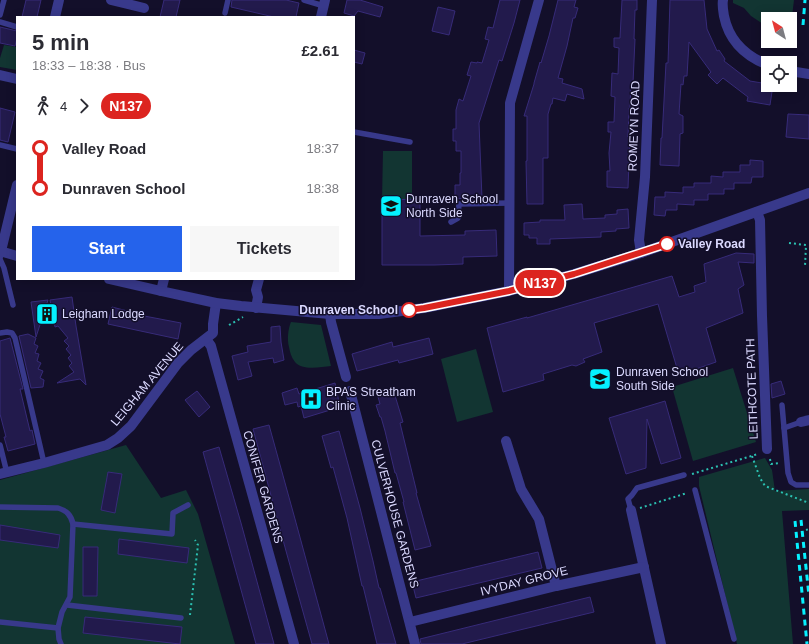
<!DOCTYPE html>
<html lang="en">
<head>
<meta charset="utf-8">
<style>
	body { margin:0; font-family:Arial,sans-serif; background:#f7f7f7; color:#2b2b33; height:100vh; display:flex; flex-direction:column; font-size:15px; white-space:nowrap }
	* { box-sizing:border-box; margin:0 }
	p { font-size:13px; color:#7c7c81 }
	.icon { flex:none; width:22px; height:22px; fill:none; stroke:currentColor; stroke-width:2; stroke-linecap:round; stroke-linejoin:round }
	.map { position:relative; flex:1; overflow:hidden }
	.sheet { position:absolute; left:16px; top:16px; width:339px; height:264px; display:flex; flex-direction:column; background:#fff; border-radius:0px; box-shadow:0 2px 10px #0003 }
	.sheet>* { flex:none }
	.badge { padding:0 8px; border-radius:13px; font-size:14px; line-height:26px }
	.needle { width:26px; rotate:324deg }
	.buttons { position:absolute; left:761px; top:12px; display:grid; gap:8px }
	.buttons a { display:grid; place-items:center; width:36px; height:36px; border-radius:0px; background:#fff; box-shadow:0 2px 10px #0003; font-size:20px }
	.map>.badge { position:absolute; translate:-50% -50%; box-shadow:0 0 0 2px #fff }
	.legs { display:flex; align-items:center; gap:6px; height:44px; padding:0 16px; font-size:13px }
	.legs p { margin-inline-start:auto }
	.overview { display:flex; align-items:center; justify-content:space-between; height:68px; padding:0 16px }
	h1 { font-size:22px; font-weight:800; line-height:30px }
	.cta { display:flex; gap:8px; margin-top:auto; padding:8px 16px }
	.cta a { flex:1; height:46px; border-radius:0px; background:#2563eb; color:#fff; font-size:16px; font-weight:800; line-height:46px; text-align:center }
	.cta a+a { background:#f7f7f7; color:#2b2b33 }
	ul { padding:0 16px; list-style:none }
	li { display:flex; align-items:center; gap:14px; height:40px; font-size:15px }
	li i { display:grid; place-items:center; width:6px; height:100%; margin:0 5px; background:currentColor }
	li i::after { content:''; width:10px; height:10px; margin:-5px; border:3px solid; border-radius:50%; background:#fff }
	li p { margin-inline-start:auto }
	li:first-child i { background:linear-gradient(#0000 50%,currentColor 0) }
	li:last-child i { background:linear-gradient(currentColor 50%,#0000 0) }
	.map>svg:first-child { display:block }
	.green { fill:#123532 }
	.building { fill:#221a4c; stroke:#372b79 }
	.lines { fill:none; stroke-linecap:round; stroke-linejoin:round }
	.path { stroke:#2bc1b1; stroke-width:2; stroke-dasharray:2 3; stroke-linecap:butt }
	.service { stroke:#38398b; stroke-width:5.5 }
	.minor { stroke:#38398b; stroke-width:10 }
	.tertiary { stroke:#38398b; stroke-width:10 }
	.rail { stroke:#05f1ff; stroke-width:3; stroke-dasharray:6 5; stroke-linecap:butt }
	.line-1-casing { stroke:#fff; stroke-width:9 }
	.line-1 { stroke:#dc241f; stroke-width:6 }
	.stop-1-dot { fill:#fff; stroke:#dc241f; stroke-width:2 }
	.labels { text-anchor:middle; stroke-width:3; stroke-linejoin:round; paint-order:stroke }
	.street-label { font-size:12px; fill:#dbd9ff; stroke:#130f2a }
	.poi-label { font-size:12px; fill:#dbd9ff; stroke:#130f2a; text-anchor:start }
	.stop-label { font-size:12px; font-weight:bold; fill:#dbd9ff; stroke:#130f2a; text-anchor:start }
</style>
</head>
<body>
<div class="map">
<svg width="809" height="644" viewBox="0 0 809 644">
	<rect width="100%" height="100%" fill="#130f2a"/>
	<g class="green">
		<polygon points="733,0 794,0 790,33 790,19 768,19 768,26 763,24 751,16 744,8 733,3"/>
		<polygon points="4,45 17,47 17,46 17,70 0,67 0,58"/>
		<polygon points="383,151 412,151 412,200 382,200"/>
		<path d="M291,322L321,325L331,366C321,367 302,371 295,362C291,357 290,352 289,347C287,339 288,329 291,322Z"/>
		<polygon points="476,349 493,412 457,422 441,359"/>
		<polygon points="733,368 756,442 693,461 672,387"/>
		<polygon points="126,445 161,498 186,490 198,514 235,644 0,644 0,480"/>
		<polygon points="765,458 772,470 775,491 809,489 809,510 782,511 793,644 737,644 699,486 699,477"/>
	</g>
	<g class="building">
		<polygon points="26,0 41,0 37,17 22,17"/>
		<polygon points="164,0 180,0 176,17 160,17"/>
		<polygon points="232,0 286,0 299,3 296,17 274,17 231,7"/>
		<polygon points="347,0 360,0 383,7 380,17 358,11 354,16 344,13"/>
		<polygon points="500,0 520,0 514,23 502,61 499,60 479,123 482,199 468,200 468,198 455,199 455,185 460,185 460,173 461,173 461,151 456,151 456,141 453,141 453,129 456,129 456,110 459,99 463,101 471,76 467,75 471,62 477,63 477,62 482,63 489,40 485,39 488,27 493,28"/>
		<polygon points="558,0 576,0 574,7 578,8 575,18 573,18 567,46 558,78 563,79 562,83 582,89 584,99 567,94 565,101 553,98 552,104 551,104 548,114 548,158 543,158 543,204 527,204 526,161 527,161 527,116 524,116 534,84 534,83 540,62 541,63 549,36"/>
		<polygon points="622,0 637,0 637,10 635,10 634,39 635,39 633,83 631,83 630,108 629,108 628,137 630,137 628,188 607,187 607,171 610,171 609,153 611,132 608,132 608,122 614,122 615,97 611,96 612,73 618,74 619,48 614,47 614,38 620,38"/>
		<polygon points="670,0 704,0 707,29 717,51 719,50 725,59 724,61 750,81 768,84 768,85 773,85 770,105 747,101 748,97 723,78 717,84 708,75 711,72 689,42 687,76 684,76 683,85 681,84 679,114 683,116 683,133 680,134 679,166 660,165 661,138 662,138 666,63 668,63"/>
		<polygon points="438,7 455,11 449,35 432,31"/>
		<polygon points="0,27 17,31 17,38 15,46 0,43"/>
		<polygon points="354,50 365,53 362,64 354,62"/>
		<polygon points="0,108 15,112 8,142 0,140"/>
		<polygon points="788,114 809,115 809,139 786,137"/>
		<polygon points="750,160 763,161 763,177 752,177 751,183 734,183 734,189 724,189 724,194 708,194 708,200 694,200 694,205 677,204 677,210 666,210 665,216 654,215 655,197 665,197 665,192 683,193 683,187 694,187 694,183 711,183 711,176 723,177 723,172 740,172 740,165 750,165"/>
		<polygon points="420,199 420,236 465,235 465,231 496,230 497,256 463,257 463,264 434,265 382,265 382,200"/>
		<polygon points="582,204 583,219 605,218 605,215 617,214 617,210 628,209 629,228 616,229 616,231 601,232 601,237 550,239 550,244 537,244 537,238 529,238 529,235 524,235 524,223 540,222 540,220 565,220 564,205"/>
		<polygon points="736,253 754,254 754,263 738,262 744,285 738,289 743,313 706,328 716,362 679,375 658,304 594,323 602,352 583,359 585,362 576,366 572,365 543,374 544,380 503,392 487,328 527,317 527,318 672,276 679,297 695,292 694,286 706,282 704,264"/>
		<polygon points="72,297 76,326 86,385 80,379 57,383 74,372 69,366 72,363 68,358 71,355 66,349 69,346 64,341 68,338 58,326 55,327 50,300"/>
		<polygon points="48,300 36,337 31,302"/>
		<polygon points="112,307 139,314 139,315 181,323 178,339 108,324"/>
		<polygon points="280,326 281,342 284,360 274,363 273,358 248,362 252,376 238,380 232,356 248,352 247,346 271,342 271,327"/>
		<polygon points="28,334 36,338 34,344 38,346 35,353 39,354 37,361 41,363 38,369 43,371 40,378 44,380 43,387 31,388 19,336"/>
		<polygon points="10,338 23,389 20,389 30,431 32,430 35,444 8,451 4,437 6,437 0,414 0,341"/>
		<polygon points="429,338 433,354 399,363 398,360 357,371 352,354 392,342 393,347"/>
		<polygon points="781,381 785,394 772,398 771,384"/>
		<polygon points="335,383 340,407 304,418 301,406 298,407 297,402 285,405 282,393 297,388 299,394"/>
		<polygon points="393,389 403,422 400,423 417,493 416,493 431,546 415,550 403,502 404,502 396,473 395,473 385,431 381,417 380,417 376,405 380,404 377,393"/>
		<polygon points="197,391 210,407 199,417 185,400"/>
		<polygon points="665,401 681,458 661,464 647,419 646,468 626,474 609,418"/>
		<polygon points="269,425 295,519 329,644 312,644 286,551 253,429"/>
		<polygon points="339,431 360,508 373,561 379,588 380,588 396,644 377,644 363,586 362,586 347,518 333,467 331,468 322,436"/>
		<polygon points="219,447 241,523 274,644 256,644 251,626 203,452"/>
		<polygon points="108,472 122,474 115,513 101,510"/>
		<polygon points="0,525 60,535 58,548 0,540"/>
		<polygon points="119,539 189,548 187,563 118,554"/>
		<polygon points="83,547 98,547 97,596 83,596"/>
		<polygon points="538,552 542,568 416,598 412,582"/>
		<polygon points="590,597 594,612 462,644 421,644 420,639"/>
		<polygon points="85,617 182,627 180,644 83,633"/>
	</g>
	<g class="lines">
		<g class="path">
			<polyline points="789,243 806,245 805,266"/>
			<polyline points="229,325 243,317"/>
			<polyline points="752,456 760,478 765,486 809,503"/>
			<polyline points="770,459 771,464 780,463"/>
			<polyline points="692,474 758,454"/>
			<polyline points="640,508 687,493"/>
			<polyline points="806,530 809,529"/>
			<polyline points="190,615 198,545 195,540"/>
		</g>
		<g class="service">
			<polyline points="304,0 324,6"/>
			<polyline points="225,13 228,0"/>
			<polyline points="0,15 4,0"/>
			<polyline points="0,22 17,27"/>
			<polyline points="354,132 410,142"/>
			<polyline points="0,145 17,149"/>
			<polyline points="451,222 458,218 459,204 510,203"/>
			<polyline points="1,251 0,259 4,268 13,305"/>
			<polyline points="0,333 7,332 12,333 15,338 44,463"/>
			<polyline points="782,405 788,473 791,482 796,485 809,485"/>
			<polyline points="784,428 801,422"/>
			<polyline points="0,445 7,473"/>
			<polyline points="695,490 734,639"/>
			<path d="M0,507L58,508C67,511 71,515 73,524L70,597L62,612L58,628L59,639L61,644"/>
			<polyline points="631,510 628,499 632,495 637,488 684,475"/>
			<polyline points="73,524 172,534 173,513 188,505"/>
			<polyline points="67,605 181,618"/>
			<polyline points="0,622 58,628"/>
		</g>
		<g class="minor">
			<polyline points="111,0 144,8"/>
			<polyline points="55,17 59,0"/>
			<polyline points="321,17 325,0"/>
			<polyline points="0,75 17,79"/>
			<polyline points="757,212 760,220 762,316 767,449"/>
			<polyline points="1,251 17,185"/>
			<polyline points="641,253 639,240 645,177 652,0"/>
			<polyline points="161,291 164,279"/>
			<polyline points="509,291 510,103 539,0"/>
			<polyline points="256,308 258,297 256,290 259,279"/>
			<polyline points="330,314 331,322 346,377"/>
			<polyline points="206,339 211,346 294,644"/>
			<polyline points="350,391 415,644"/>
			<polyline points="801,422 809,420"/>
			<polyline points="506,441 521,489 539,519 556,586"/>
			<polyline points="0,474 44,463 107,445 118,438 131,426 178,363 191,350 213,333 213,324 216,303"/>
			<polyline points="631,510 661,644"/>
			<polyline points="410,622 556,586 644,567"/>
		</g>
		<g class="tertiary">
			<path d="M723,0C722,5 723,10 724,16C729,41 745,56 768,65"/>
			<polyline points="790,71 809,74"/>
			<polyline points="0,251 17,256"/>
			<polyline points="109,279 161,291 216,303 241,306 330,314 379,314 424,308 509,291 574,274 641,253 809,193"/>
		</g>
		<g class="rail">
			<polyline points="803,25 805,0"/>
			<polyline points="801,520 809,596"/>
			<polyline points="795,521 807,644"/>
		</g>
	</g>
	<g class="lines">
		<g class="line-1-casing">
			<polyline id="line-1" points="409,310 424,308 509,291 574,274 667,244"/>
		</g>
		<use href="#line-1" class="line-1"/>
	</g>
	<defs>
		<g id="school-square" transform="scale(1.15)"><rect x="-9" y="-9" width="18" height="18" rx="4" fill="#05f1ff" stroke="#130f2a"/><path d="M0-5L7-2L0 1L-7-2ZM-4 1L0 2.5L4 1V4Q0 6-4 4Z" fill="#111"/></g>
		<g id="building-square" transform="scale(1.15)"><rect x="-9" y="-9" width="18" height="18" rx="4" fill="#05f1ff" stroke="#130f2a"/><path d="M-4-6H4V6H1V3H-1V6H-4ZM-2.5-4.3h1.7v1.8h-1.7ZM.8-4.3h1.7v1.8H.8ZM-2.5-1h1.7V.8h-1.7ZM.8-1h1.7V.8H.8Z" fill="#111"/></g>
		<g id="hospital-square" transform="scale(1.15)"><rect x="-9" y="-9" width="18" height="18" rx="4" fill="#05f1ff" stroke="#130f2a"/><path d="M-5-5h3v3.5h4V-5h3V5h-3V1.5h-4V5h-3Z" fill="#111"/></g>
	</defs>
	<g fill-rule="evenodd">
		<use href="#school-square" x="391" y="206"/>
		<use href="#building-square" x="47" y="314"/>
		<use href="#school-square" x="600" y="379"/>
		<use href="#hospital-square" x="311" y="399"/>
	</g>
	<g class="stop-1-dot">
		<circle cx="667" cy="244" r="7"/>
		<circle cx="409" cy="310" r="7"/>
	</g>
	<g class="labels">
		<g class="street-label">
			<text transform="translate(634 126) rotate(-88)" y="4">ROMEYN ROAD</text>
			<text transform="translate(147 384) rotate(-50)" y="4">LEIGHAM AVENUE</text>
			<text transform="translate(752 389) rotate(-92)" y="4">LEITHCOTE PATH</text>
			<text transform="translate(263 487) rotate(74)" y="4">CONIFER GARDENS</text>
			<text transform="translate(395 514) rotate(75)" y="4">CULVERHOUSE GARDENS</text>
			<text transform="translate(524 581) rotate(-14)" y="4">IVYDAY GROVE</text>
		</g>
		<g class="poi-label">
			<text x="406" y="203">Dunraven School<tspan x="406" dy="14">North Side</tspan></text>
			<text x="62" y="318">Leigham Lodge</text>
			<text x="616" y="376">Dunraven School<tspan x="616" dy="14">South Side</tspan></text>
			<text x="326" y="396">BPAS Streatham<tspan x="326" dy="14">Clinic</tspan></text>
		</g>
		<g class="stop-label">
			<text x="678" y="248">Valley Road</text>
			<text x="398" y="314" text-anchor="end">Dunraven School</text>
		</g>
	</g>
</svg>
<div class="buttons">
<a><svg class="needle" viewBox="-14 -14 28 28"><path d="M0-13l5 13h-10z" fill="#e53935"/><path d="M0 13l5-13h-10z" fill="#7c7c81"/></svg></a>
<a><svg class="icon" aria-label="locate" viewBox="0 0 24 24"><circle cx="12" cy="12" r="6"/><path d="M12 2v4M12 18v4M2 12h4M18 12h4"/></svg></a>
</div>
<b class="badge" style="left:540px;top:283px;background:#dc241f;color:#fff">N137</b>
<section class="sheet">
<div class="overview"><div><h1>5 min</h1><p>18:33 – 18:38 · Bus</p></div><b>£2.61</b></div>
<div class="legs"><svg class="icon" aria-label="walk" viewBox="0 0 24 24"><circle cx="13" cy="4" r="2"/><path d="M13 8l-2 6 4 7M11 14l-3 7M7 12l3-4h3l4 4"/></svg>4<svg class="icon" aria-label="forward" viewBox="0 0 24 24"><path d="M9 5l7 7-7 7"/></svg><b class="badge" style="background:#dc241f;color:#fff">N137</b></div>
<ul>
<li><i style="color:#dc241f"></i><b>Valley Road</b><p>18:37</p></li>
<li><i style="color:#dc241f"></i><b>Dunraven School</b><p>18:38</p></li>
</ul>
<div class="cta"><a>Start</a><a>Tickets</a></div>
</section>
</div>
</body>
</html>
